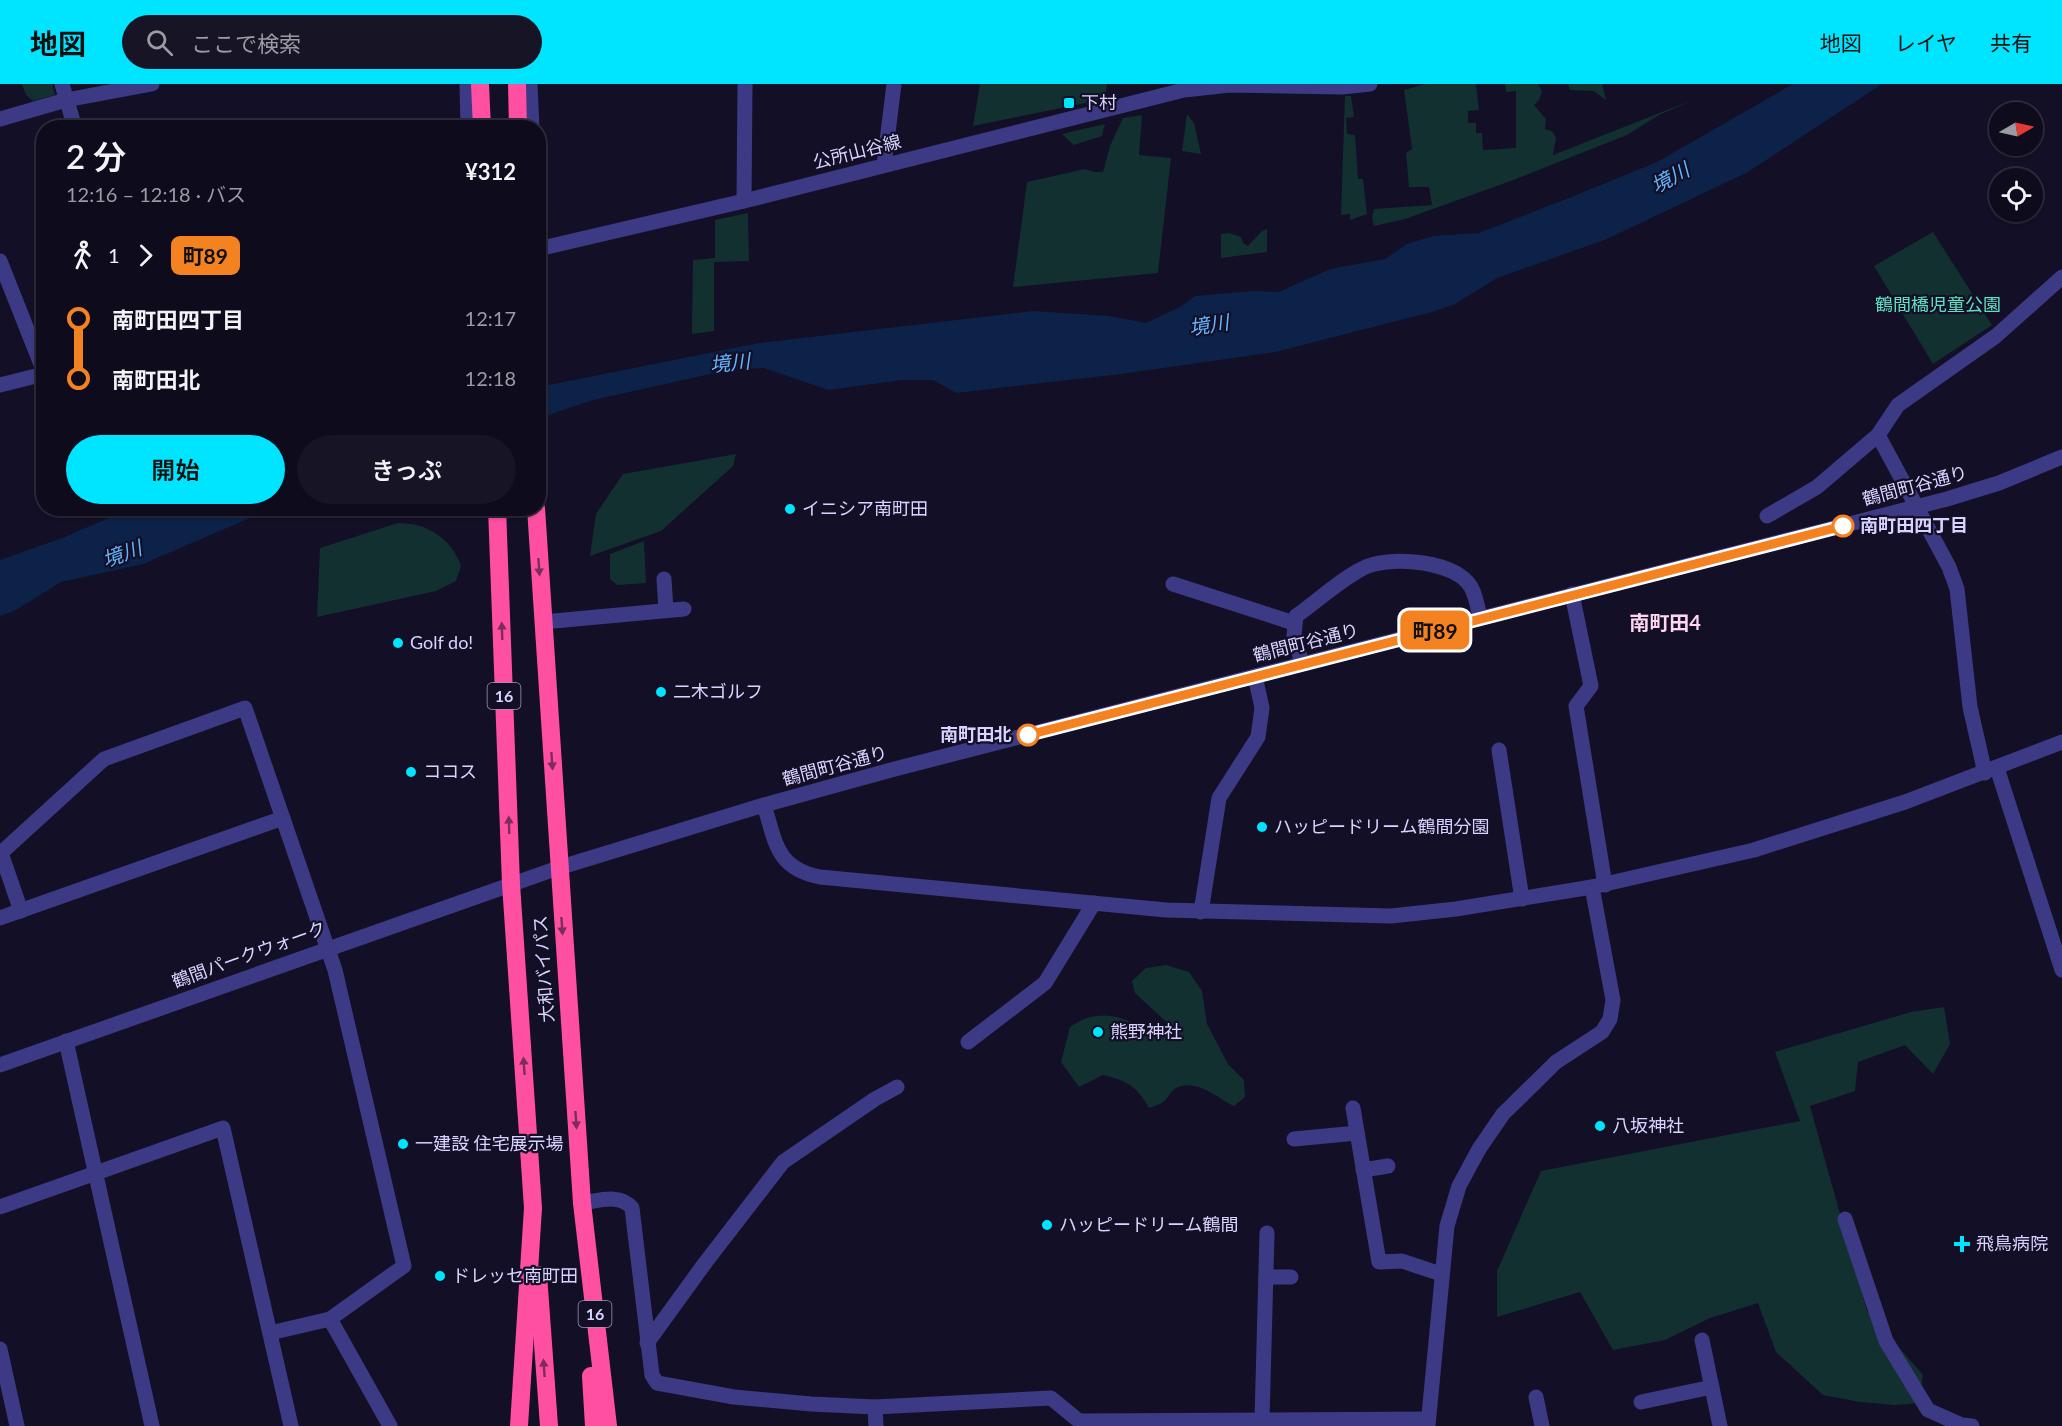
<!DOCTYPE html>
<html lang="ja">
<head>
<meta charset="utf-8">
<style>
	body { margin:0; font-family:Lato,"Noto Sans JP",sans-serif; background:#171425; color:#f1f3f6; height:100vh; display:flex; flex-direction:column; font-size:22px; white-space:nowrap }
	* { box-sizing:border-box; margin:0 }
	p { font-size:20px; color:#9b9ba3 }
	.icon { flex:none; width:33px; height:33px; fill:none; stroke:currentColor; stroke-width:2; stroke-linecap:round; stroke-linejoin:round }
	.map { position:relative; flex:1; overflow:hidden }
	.panel { position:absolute; left:36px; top:36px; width:510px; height:396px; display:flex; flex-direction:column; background:#0e0b1c; border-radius:24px; box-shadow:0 2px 4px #0004,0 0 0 2px #2e2b3b }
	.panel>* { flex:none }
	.badge { padding:0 12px; border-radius:9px; font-size:21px; line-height:39px }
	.needle { width:39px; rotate:81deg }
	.controls { position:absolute; left:1989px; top:18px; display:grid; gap:12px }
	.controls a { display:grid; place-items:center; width:54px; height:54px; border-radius:50%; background:#0e0b1c; box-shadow:0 2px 4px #0004,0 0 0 2px #2e2b3b; font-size:30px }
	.map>.badge { position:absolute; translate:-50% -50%; box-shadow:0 0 0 3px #fff }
	.legs { display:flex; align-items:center; gap:9px; height:66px; padding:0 30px; font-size:20px }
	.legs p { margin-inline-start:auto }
	.overview { display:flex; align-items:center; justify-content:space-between; height:102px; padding:0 30px }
	h1 { font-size:33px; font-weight:600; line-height:45px }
	.action { display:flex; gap:12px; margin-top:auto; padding:12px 30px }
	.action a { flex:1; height:69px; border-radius:36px; background:#00e5ff; color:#111; font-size:24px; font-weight:600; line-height:69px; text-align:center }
	.action a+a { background:#171425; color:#f1f3f6 }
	ul { padding:0 30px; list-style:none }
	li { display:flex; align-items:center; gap:21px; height:60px; font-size:22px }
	li i { display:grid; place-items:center; width:9px; height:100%; margin:0 8px; background:currentColor }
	li i::after { content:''; width:15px; height:15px; margin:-8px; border:4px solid; border-radius:50%; background:#0e0b1c }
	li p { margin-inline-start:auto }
	li:first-child i { background:linear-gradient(#0000 50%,currentColor 0) }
	li:last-child i { background:linear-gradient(currentColor 50%,#0000 0) }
	header { display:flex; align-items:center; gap:36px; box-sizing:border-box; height:84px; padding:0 30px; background:#00e5ff; color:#111 }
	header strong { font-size:28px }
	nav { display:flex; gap:33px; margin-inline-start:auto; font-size:21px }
	.search { width:420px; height:54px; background:#171425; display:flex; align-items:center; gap:15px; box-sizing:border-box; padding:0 21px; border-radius:33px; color:#9b9ba3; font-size:22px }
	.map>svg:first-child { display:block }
	.green { fill:#12302f }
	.water { fill:#0c2248 }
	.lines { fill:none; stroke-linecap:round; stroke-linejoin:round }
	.minor { stroke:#3d3a85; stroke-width:15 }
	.highway { stroke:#ff4fa3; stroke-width:18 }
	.oneway { fill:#7d2c5e }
	.line-1-casing { stroke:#fff; stroke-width:14 }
	.line-1 { stroke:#f58220; stroke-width:9 }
	.poi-dot { fill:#00e5ff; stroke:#130f26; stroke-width:2 }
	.stop-1-dot { fill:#fff; stroke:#f58220; stroke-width:3 }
	.labels { text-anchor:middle; stroke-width:4.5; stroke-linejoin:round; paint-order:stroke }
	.shield { fill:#130f26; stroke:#9e99be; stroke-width:1.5 }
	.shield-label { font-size:16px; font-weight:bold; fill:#d9d4ff }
	.poi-label { font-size:18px; fill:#d9d4ff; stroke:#130f26; text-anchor:start }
	.street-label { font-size:18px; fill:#d9d4ff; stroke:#130f26 }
	.park-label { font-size:18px; fill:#5fe0c0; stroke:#130f26 }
	.stop-label { font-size:18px; font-weight:bold; fill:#d9d4ff; stroke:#130f26; text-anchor:start }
	.water-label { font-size:20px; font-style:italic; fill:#62b6ff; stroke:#130f26 }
	.neighbourhood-label { font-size:20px; font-weight:bold; fill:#ffd6f0; stroke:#130f26 }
</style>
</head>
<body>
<header>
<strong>地図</strong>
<div class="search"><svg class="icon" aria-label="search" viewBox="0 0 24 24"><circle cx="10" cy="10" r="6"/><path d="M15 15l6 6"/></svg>ここで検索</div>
<nav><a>地図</a><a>レイヤ</a><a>共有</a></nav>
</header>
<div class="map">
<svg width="2062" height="1342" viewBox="0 0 2062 1342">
	<rect width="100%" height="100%" fill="#130f26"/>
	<g class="green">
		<polygon points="22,0 52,0 55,11 33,17 26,11"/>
		<polygon points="980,0 1107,0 1105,15 973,42"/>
		<polygon points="1426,0 1476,0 1479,26 1468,27 1468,39 1476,39 1476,49 1482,49 1483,66 1516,64 1516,7 1506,8 1505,0 1538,0 1542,7 1539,16 1534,21 1546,35 1545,45 1553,48 1556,54 1553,71 1695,15 1659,31 1627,51 1516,95 1405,135 1374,142 1372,134 1374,125 1432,121 1429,103 1409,103 1406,69 1412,65 1404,6"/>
		<polygon points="1568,0 1602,0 1606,16 1594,7 1570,6"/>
		<polygon points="1345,12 1351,12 1354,33 1346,34 1347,50 1355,51 1358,95 1363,95 1367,130 1350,136 1350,130 1341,131"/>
		<polygon points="1187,30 1194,39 1201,70 1182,67"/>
		<polygon points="1142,31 1139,71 1171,74 1158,189 1013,203 1027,98 1085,85 1094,88 1103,88 1110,62 1123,34"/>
		<polygon points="1105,40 1102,52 1074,61 1062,50"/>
		<polygon points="748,129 749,177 714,178 714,247 692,250 693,176 715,174 715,136"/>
		<polygon points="1267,145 1267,168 1221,174 1221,150 1229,149 1241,153 1243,159 1248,162 1262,147"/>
		<polygon points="1933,148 1992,241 1933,280 1874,182"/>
		<polygon points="736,370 733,382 661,447 590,472 596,430 623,390"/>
		<path d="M398,439C427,439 451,454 461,482L456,497L436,507L317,533L320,464Z"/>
		<polygon points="644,457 646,499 617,501 610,495 610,470"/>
		<path d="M1166,881L1189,888L1202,907L1207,940L1228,980L1244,996L1245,1013L1234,1022C1216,1014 1198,994 1176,1004C1170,1007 1168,1015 1163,1018C1159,1021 1153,1022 1149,1024C1137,1002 1127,997 1103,991L1079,1003L1061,978L1070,943C1100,922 1126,933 1154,950L1172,943L1135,909L1132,897L1146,884Z"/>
		<polygon points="1944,923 1950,960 1933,990 1905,961 1858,978 1855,1007 1810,1022 1867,1227 1923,1291 1919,1319 1895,1321 1860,1318 1823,1311 1776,1268 1758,1219 1710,1234 1665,1256 1613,1266 1580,1208 1497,1233 1497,1187 1541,1087 1800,1037 1775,968 1911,928"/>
	</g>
	<g class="water">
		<polygon points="1793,0 1882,0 1748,88 1607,155 1497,194 1455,220 1432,228 1275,268 1121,290 956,309 933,296 902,296 828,306 764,284 728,286 593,316 539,334 539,303 759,259 1033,227 1109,232 1146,239 1180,223 1195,212 1254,207 1279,208 1330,185 1385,175 1407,160 1433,152 1479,149 1569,114 1657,78"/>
		<polygon points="130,425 271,425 143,480 61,498 16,526 0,532 0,476 62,454"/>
	</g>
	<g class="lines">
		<g class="minor">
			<polyline points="62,0 75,44"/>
			<polyline points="467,0 468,44"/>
			<polyline points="530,0 532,44"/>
			<polyline points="0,35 66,16 152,0"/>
			<polyline points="884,81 894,0"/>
			<polyline points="744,117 745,0"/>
			<polyline points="538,165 744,117 1184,6 1230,1 1342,3 1370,0"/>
			<polyline points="0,177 44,288"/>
			<polyline points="0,301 44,290"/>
			<polyline points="1878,351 1949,483 1957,505 1970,623 1985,689"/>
			<polyline points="1767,432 1817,403 1878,351 1898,321 1996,252 2062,193"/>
			<polyline points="664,495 666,526"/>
			<polyline points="1173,500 1294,539"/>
			<polyline points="1572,510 1591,602 1576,622 1605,801"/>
			<polyline points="543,538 684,525"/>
			<path d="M1302,580L1294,551L1296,532C1315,519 1347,490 1368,482C1394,472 1455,477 1471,503C1476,512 1478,524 1480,534"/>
			<polyline points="1499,666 1522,815"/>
			<polyline points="1997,684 2062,886"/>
			<path d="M764,721C776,759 776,784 820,793L1166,826L1391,832L1456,825L1592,803L1754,766L1905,718L2062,658"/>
			<polyline points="21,827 1,769 104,675 245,624 335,886 404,1182 330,1235 270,1249"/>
			<polyline points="1201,828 1219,714 1258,653 1262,624 1255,592"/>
			<polyline points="0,834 283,734"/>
			<polyline points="66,957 152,1342"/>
			<polyline points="968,958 1045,899 1094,819"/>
			<polyline points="0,981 558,784 764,721 891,686 1255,592 1947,415 1999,399 2062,373"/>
			<polyline points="1353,1024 1379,1178 1402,1177 1441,1190"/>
			<polyline points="1294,1055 1357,1049"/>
			<polyline points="1363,1086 1388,1082"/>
			<path d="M582,1119C598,1117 620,1109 632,1124L652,1291L657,1299L734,1313L811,1320L875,1323L1051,1314L1079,1337L1428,1335"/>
			<polyline points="0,1123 223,1044 291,1342"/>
			<polyline points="1845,1135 1886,1257 1928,1326 1962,1341 1972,1342"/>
			<polyline points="1266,1193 1291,1193"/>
			<polyline points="330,1235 390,1342"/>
			<polyline points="1702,1256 1720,1342"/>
			<polyline points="647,1259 705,1179 783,1078 875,1015 897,1003"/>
			<polyline points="0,1265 17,1342"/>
			<polyline points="1536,1313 1542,1342"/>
			<polyline points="1641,1318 1712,1303"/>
			<polyline points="875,1323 876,1342"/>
			<polyline points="1262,1336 1267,1149"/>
			<polyline points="1428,1342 1447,1142 1459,1102 1479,1065 1503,1030 1556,978 1602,948 1610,935 1613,916 1592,803"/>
		</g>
		<g class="highway">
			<polyline points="480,0 482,44"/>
			<polyline points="517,0 518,44"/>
			<polyline points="497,424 511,800 533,1124 519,1342"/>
			<polyline points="536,424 582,1119 608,1342"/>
			<polyline points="538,1191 549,1342"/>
			<polyline points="591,1292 594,1342"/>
		</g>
	</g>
	<defs><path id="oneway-solid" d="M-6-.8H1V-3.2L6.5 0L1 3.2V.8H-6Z" transform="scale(1.5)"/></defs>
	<g class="oneway">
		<use href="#oneway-solid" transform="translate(539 483) rotate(86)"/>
		<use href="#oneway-solid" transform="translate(502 547) rotate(-92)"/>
		<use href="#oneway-solid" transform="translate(552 677) rotate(86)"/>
		<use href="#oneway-solid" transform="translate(509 741) rotate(-92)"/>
		<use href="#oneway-solid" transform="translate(562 842) rotate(86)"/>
		<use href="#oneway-solid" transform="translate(524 982) rotate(-94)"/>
		<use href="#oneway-solid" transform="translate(576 1036) rotate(86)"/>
		<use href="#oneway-solid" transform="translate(544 1284) rotate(-94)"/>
	</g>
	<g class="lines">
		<g class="line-1-casing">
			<polyline id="line-1" points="1028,651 1843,442"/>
		</g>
		<use href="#line-1" class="line-1"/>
	</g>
	<g class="poi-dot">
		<rect x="1063" y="13" width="12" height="12" rx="3"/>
		<circle cx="790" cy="425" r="6"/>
		<circle cx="398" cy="559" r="6"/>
		<circle cx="661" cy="608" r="6"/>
		<circle cx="411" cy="688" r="6"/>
		<circle cx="1262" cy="743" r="6"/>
		<circle cx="1098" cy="948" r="6"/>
		<circle cx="1600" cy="1042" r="6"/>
		<circle cx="403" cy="1060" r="6"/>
		<circle cx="1047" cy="1141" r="6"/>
		<path d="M1959 1151h6v6h6v6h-6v6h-6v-6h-6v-6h6z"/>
		<circle cx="440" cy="1192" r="6"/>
	</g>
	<g class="stop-1-dot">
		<circle cx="1843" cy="442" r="10"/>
		<circle cx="1028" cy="651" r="10"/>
	</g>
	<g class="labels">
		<g class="shield">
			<rect x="487.5" y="599" width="33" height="26" rx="4.5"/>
			<rect x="578.5" y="1217" width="33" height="26" rx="4.5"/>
		</g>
		<g class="shield-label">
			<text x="504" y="618">16</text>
			<text x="595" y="1236">16</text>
		</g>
		<g class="poi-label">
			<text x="1081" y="25">下村</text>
			<text x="802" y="431">イニシア南町田</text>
			<text x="410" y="565">Golf do!</text>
			<text x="673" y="614">二木ゴルフ</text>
			<text x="423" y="694">ココス</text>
			<text x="1274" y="749">ハッピードリーム鶴間分園</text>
			<text x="1110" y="954">熊野神社</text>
			<text x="1612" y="1048">八坂神社</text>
			<text x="415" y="1066">一建設 住宅展示場</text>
			<text x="1059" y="1147">ハッピードリーム鶴間</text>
			<text x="1976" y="1166">飛鳥病院</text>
			<text x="452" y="1198">ドレッセ南町田</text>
		</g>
		<g class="street-label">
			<text transform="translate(857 68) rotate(-14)" y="6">公所山谷線</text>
			<text transform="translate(1915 402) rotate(-15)" y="6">鶴間町谷通り</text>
			<text transform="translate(1306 559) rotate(-14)" y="6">鶴間町谷通り</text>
			<text transform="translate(835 682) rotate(-15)" y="6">鶴間町谷通り</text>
			<text transform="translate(249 871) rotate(-20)" y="6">鶴間パークウォーク</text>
			<text transform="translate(544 885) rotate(-94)" y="6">大和バイパス</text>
		</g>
		<g class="park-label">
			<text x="1938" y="227">鶴間橋児童公園</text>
		</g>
		<g class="stop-label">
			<text x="1860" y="448">南町田四丁目</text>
			<text x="1012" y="657" text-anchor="end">南町田北</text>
		</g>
		<g class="water-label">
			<text transform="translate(1670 94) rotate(-29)" y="7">境川</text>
			<text transform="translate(1209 241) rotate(-9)" y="7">境川</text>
			<text transform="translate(730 279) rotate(-6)" y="7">境川</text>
			<text transform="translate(122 470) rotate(-20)" y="7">境川</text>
		</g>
		<g class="neighbourhood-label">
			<text x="1665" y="546">南町田4</text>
		</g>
	</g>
</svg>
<div class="controls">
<a><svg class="needle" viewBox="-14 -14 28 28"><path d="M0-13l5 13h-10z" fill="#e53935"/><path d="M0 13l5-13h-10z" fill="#9b9ba3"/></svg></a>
<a><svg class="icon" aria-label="locate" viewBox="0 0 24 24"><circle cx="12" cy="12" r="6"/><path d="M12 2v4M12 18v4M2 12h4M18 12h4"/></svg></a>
</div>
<b class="badge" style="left:1435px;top:546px;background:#f58220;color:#111">町89</b>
<section class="panel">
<div class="overview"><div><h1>2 分</h1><p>12:16 – 12:18 · バス</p></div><b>¥312</b></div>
<div class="legs"><svg class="icon" aria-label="walk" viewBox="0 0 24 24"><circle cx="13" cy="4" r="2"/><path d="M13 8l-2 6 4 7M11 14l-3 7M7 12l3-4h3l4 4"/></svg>1<svg class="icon" aria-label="forward" viewBox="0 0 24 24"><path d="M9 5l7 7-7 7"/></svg><b class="badge" style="background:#f58220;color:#111">町89</b></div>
<ul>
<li><i style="color:#f58220"></i><b>南町田四丁目</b><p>12:17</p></li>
<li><i style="color:#f58220"></i><b>南町田北</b><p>12:18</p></li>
</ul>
<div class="action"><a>開始</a><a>きっぷ</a></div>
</section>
</div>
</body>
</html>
